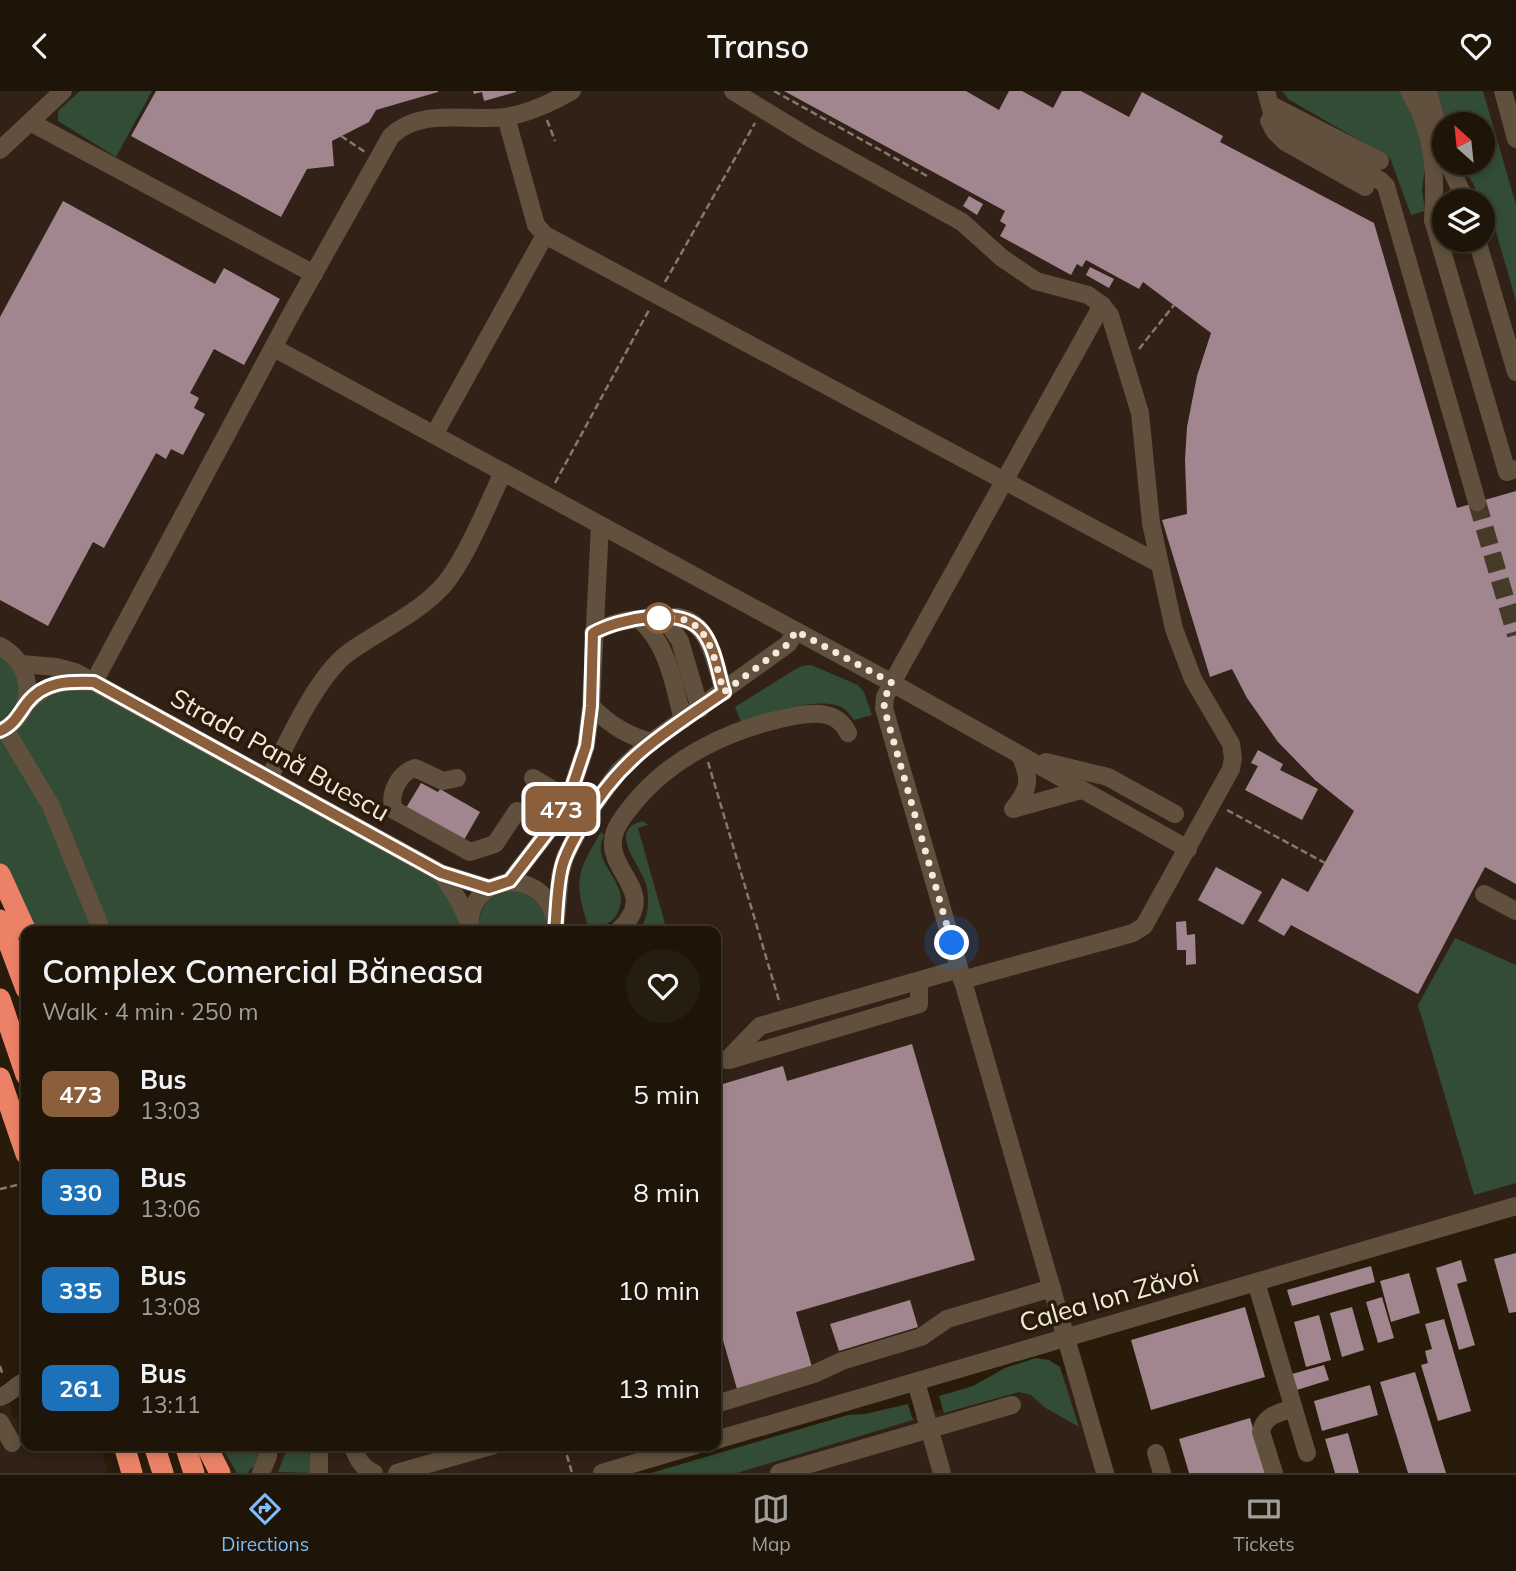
<!DOCTYPE html>
<html lang="en">
<head>
<meta charset="utf-8">
<style>
	body { margin:0; font-family:Mulish,sans-serif; background:#261d11; color:#f1f3f6; height:100vh; display:flex; flex-direction:column; font-size:26px; white-space:nowrap }
	* { box-sizing:border-box; margin:0 }
	p { font-size:23px; color:#a19e9b }
	.icon { flex:none; width:38px; height:38px; fill:none; stroke:currentColor; stroke-width:2; stroke-linecap:round; stroke-linejoin:round }
	.map { position:relative; flex:1; overflow:hidden }
	.sheet { position:absolute; left:21px; top:835px; width:700px; height:525px; display:flex; flex-direction:column; background:#1e1407; border-radius:14px; box-shadow:0 4px 10px #0003,0 0 0 2px #3c3328 }
	.sheet>* { flex:none }
	.badge { padding:0 14px; border-radius:10px; font-size:24px; line-height:46px }
	.needle { width:46px; rotate:333deg }
	.buttons { position:absolute; left:1432px; top:21px; display:grid; gap:14px }
	.buttons a { display:grid; place-items:center; width:63px; height:63px; border-radius:50%; background:#1e1407; box-shadow:0 4px 10px #0003,0 0 0 2px #3c3328; font-size:35px }
	.you { position:absolute; width:35px; height:35px; margin:-18px; border:5px solid #fff; border-radius:50%; background:#1a73e8; box-shadow:0 0 0 10px #1a73e833 }
	.map>.badge { position:absolute; translate:-50% -50%; box-shadow:0 0 0 4px #fff }
	.round { display:grid; place-items:center; flex:none; width:74px; height:74px; border-radius:37px; background:#261d11 }
	.head { display:flex; align-items:center; justify-content:space-between; height:119px; padding:0 21px }
	h1 { font-size:33px; font-weight:600; line-height:52px }
	ul { padding:0; list-style:none }
	li { display:flex; align-items:center; gap:21px; height:98px; padding:0 21px }
	li div { flex:1 }
	li b { display:block; font-size:26px }
	li em { font-style:normal }
	li .badge { min-width:77px; font-weight:700; text-align:center }
	header { display:flex; justify-content:space-between; align-items:center; height:91px; padding:0 21px; background:#1e1407; font-size:32px; font-weight:600 }
	.menu { display:flex; justify-content:space-around; align-items:center; height:98px; border-top:2px solid #3c3328; background:#1e1407; font-size:19px; color:#a19e9b }
	.menu a { display:grid; justify-items:center; gap:4px }
	.menu .on { color:#7fbdfa }
	.map>svg:first-child { display:block }
	.commercial { fill:#312117; fill-rule:evenodd }
	.green { fill:#324c35 }
	.building { fill:#a1858f }
	.lines { fill:none; stroke-linecap:round; stroke-linejoin:round }
	.minor-tunnel { stroke:#463a29; stroke-width:18; stroke-dasharray:18 9; stroke-linecap:butt }
	.path { stroke:#84796a; stroke-width:2.5; stroke-dasharray:7 3.5; stroke-linecap:butt }
	.minor { stroke:#60503d; stroke-width:18 }
	.highway { stroke:#eb8267; stroke-width:21 }
	.line-casing { stroke:#fff; stroke-width:16 }
	.line { stroke:#8b5e3c; stroke-width:10 }
	.walk { stroke:#f3e9de; stroke-width:7; stroke-dasharray:0 12.6 }
	.stop-dot { fill:#fff; stroke:#8b5e3c; stroke-width:3.5 }
	.labels { text-anchor:middle; stroke-width:7; stroke-linejoin:round; paint-order:stroke }
	.street-label { font-size:26px; fill:#f3e9de; stroke:#281b09 }
</style>
</head>
<body>
<header><svg class="icon" aria-label="back" viewBox="0 0 24 24"><path d="M15 5l-7 7 7 7"/></svg>Transo<svg class="icon" aria-label="heart" viewBox="0 0 24 24"><path d="M12 20l-8-8c-3-5 5-10 8-4 3-6 11-1 8 4z"/></svg></header>
<div class="map">
<svg width="1516" height="1382" viewBox="0 0 1516 1382">
	<rect width="100%" height="100%" fill="#281b09"/>
	<g class="commercial">
		<path d="M0,0H1502L1516,48V1115L716,1349V840H26L0,783ZM1444,33H1482V72H1444ZM1444,110H1482V149H1444Z"/>
		<polygon points="1068,1282 1095,1382 717,1382"/>
		<polygon points="4,1294 13,1327 26,1324 26,1354 100,1355 108,1382 0,1382 0,1296"/>
		<polygon points="206,1355 697,1355 602,1382 220,1382"/>
	</g>
	<g class="green">
		<polygon points="80,0 152,0 116,66 58,30 58,20"/>
		<polygon points="1282,0 1401,0 1408,8 1426,69 1422,99 1425,120 1411,124 1390,67 1288,8"/>
		<polygon points="1433,0 1483,0 1516,114 1516,210 1485,103 1478,104 1473,92 1457,72 1482,72 1482,33 1444,33"/>
		<path d="M0,564C26,585 26,610 0,632Z"/>
		<path d="M811,574L858,594L864,601L872,624L854,629C851,625 846,619 843,617C821,604 764,623 741,631L735,616L794,579L802,575Z"/>
		<polygon points="94,591 441,782 470,840 26,840 0,783 0,640 39,600"/>
		<path d="M643,730L648,734L638,737L667,840H639C649,826 650,809 646,793C642,775 605,739 643,730Z"/>
		<path d="M601,741L604,744C602,750 600,755 601,761C605,783 631,798 617,823C611,834 600,836 588,835C574,789 576,783 601,741Z"/>
		<path d="M511,799C533,802 549,818 546,840H479C476,818 490,803 511,799Z"/>
		<polygon points="1455,847 1516,874 1516,1092 1474,1104 1418,914"/>
		<polygon points="1036,1267 1049,1269 1060,1276 1079,1336 1044,1316 1031,1304 1019,1301 944,1322 939,1305 973,1295 1005,1277"/>
		<polygon points="908,1313 913,1329 737,1382 651,1382 848,1324 865,1323"/>
		<polygon points="221,1355 265,1355 255,1374 247,1382 237,1382"/>
		<polygon points="288,1355 309,1355 311,1382 278,1381"/>
	</g>
	<g class="building">
		<polygon points="156,0 438,0 438,1 376,19 369,31 332,50 334,75 307,78 281,126 131,45"/>
		<polygon points="473,0 516,0 516,1 484,10 482,1 474,3"/>
		<polygon points="784,0 966,0 999,19 1009,0 1022,0 1053,17 1062,0 1081,0 1129,26 1142,1 1223,45 1220,51 1374,132 1457,417 1516,400 1516,793 1485,776 1418,903 1291,834 1284,845 1258,830 1282,787 1308,801 1354,720 1315,689 1278,651 1247,607 1232,578 1210,586 1162,429 1187,423 1185,369 1187,336 1197,285 1211,242 1143,191 1139,198 1086,169 1082,176 1077,173 1071,184 1000,145 1006,134 1000,130 1005,120"/>
		<polygon points="969,105 983,113 977,124 963,115"/>
		<polygon points="63,110 215,193 224,177 280,208 244,274 214,258 190,302 199,307 194,317 205,323 183,364 171,358 166,368 156,362 104,457 93,451 48,535 0,509 0,226"/>
		<polygon points="1090,176 1114,188 1109,197 1086,184"/>
		<polygon points="1258,659 1283,673 1280,679 1318,698 1302,729 1245,699 1258,675 1251,672"/>
		<polygon points="421,692 438,701 440,698 480,721 464,749 406,717"/>
		<polygon points="1216,776 1262,801 1243,834 1198,809"/>
		<polygon points="1186,830 1187,844 1195,843 1196,873 1186,874 1186,859 1177,859 1176,831"/>
		<polygon points="912,953 975,1169 796,1221 812,1276 737,1298 716,1225 716,995 783,975 787,990"/>
		<polygon points="1516,1162 1516,1221 1509,1222 1494,1168"/>
		<polygon points="1461,1169 1467,1190 1457,1193 1475,1254 1459,1259 1436,1177"/>
		<polygon points="1371,1175 1375,1191 1292,1215 1287,1199"/>
		<polygon points="1409,1182 1420,1222 1391,1231 1380,1190"/>
		<polygon points="1382,1206 1394,1247 1378,1252 1366,1211"/>
		<polygon points="910,1209 918,1236 839,1260 830,1233"/>
		<polygon points="1245,1216 1265,1286 1151,1319 1131,1249"/>
		<polygon points="1352,1216 1364,1259 1342,1266 1330,1222"/>
		<polygon points="1319,1224 1331,1269 1306,1276 1294,1231"/>
		<polygon points="1444,1228 1471,1320 1438,1330 1421,1274 1428,1272 1425,1260 1432,1258 1425,1233"/>
		<polygon points="1324,1274 1329,1289 1297,1299 1292,1283"/>
		<polygon points="1415,1281 1446,1382 1408,1382 1380,1291"/>
		<polygon points="1370,1294 1378,1324 1322,1340 1314,1310"/>
		<polygon points="1250,1327 1266,1382 1189,1382 1179,1348"/>
		<polygon points="1348,1342 1359,1382 1335,1382 1325,1348"/>
	</g>
	<g class="lines">
		<polyline class="minor-tunnel" points="1477,411 1516,544"/>
		<g class="path">
			<polyline points="774,0 927,85"/>
			<polyline points="547,29 555,50"/>
			<polyline points="341,45 365,61"/>
			<polyline points="665,191 755,32"/>
			<polyline points="1139,258 1174,214"/>
			<polyline points="555,392 649,219"/>
			<polyline points="708,671 780,913"/>
			<polyline points="1227,719 1325,772"/>
			<polyline points="0,1098 26,1092"/>
			<polyline points="0,1275 3,1285"/>
			<polyline points="564,1354 572,1382"/>
		</g>
		<g class="minor">
			<polyline points="733,0 810,47 962,131 1002,167 1036,190 1088,204 1102,214 1110,224 1140,322 1151,432 1174,538 1193,588 1231,653 1233,667 1231,678 1144,835 1133,842 1108,849 962,889"/>
			<polyline points="1266,0 1272,22 1285,37 1381,90 1386,95 1477,411"/>
			<path d="M1409,0C1435,42 1436,83 1433,129"/>
			<polyline points="1428,0 1444,61"/>
			<polyline points="1503,0 1516,48"/>
			<polyline points="1271,14 1380,70"/>
			<polyline points="506,26 536,134 545,144 1158,472"/>
			<polyline points="1269,30 1275,41 1285,51 1365,96"/>
			<polyline points="30,31 314,183"/>
			<polyline points="0,59 63,0"/>
			<polyline points="1448,72 1466,110"/>
			<polyline points="1444,126 1433,129 1507,381 1516,378"/>
			<polyline points="1477,149 1516,281"/>
			<polyline points="1102,214 892,592 885,606 884,617 1105,1382"/>
			<polyline points="274,257 892,592 1188,758"/>
			<polyline points="434,344 545,144"/>
			<polyline points="664,526 680,550 700,618"/>
			<path d="M639,528C668,553 674,594 683,629"/>
			<path d="M593,542C613,531 629,528 651,527C660,527 670,525 678,526C711,531 716,576 724,601"/>
			<path d="M0,555C35,573 38,623 0,640"/>
			<polyline points="21,573 56,576 75,581 441,782 489,797"/>
			<path d="M94,591L290,225L391,45C421,16 467,31 506,26C530,22 551,12 572,0"/>
			<path d="M26,613C47,592 59,590 89,591"/>
			<path d="M591,615C609,633 627,645 652,651"/>
			<polyline points="5,638 51,715 102,840"/>
			<path d="M1020,664C1031,688 1030,698 1013,718L1081,699"/>
			<polyline points="1046,671 1108,686 1175,723"/>
			<path d="M457,687L443,690L415,677C399,682 388,703 394,719L470,761L495,753L517,720"/>
			<polyline points="533,687 567,707"/>
			<path d="M269,688C286,653 317,585 348,562C378,540 414,525 440,498C463,475 488,413 503,381"/>
			<polyline points="441,782 459,810 469,831"/>
			<polyline points="510,790 550,738 573,694 586,655 591,615 600,434"/>
			<polyline points="1484,803 1516,820"/>
			<path d="M470,840C463,785 542,771 555,828"/>
			<polyline points="555,840 560,785 565,766 586,725 619,680 647,654 788,553 796,540"/>
			<path d="M618,840C660,803 609,782 613,749C614,737 623,726 630,717C669,666 732,637 794,625C816,621 838,620 848,642"/>
			<polyline points="727,969 760,935 959,878"/>
			<polyline points="729,969 919,913 919,890"/>
			<polyline points="1256,1191 1307,1362"/>
			<polyline points="916,1291 942,1382"/>
			<path d="M0,1306C11,1303 15,1294 26,1290"/>
			<polyline points="716,1313 814,1283 842,1270 921,1246 947,1228 1052,1197"/>
			<polyline points="0,1331 12,1352"/>
			<polyline points="716,1349 1516,1115"/>
			<polyline points="319,1354 319,1382"/>
			<path d="M352,1354C357,1367 361,1376 374,1382"/>
			<polyline points="1156,1362 1162,1382"/>
			<polyline points="261,1382 268,1365 269,1354"/>
			<polyline points="397,1382 494,1354"/>
			<polyline points="602,1382 696,1354"/>
			<polyline points="779,1382 1012,1314"/>
			<path d="M1274,1382L1261,1341C1264,1324 1279,1322 1293,1317"/>
		</g>
		<g class="highway">
			<polyline points="0,783 26,840"/>
			<polyline points="0,829 26,898"/>
			<polyline points="0,908 26,984"/>
			<polyline points="0,987 26,1063"/>
			<polyline points="124,1354 132,1382"/>
			<polyline points="154,1354 163,1382"/>
			<polyline points="185,1354 194,1382"/>
			<polyline points="206,1354 220,1382"/>
		</g>
	</g>
	<g class="lines">
		<g class="line-casing">
			<path id="line" d="M0,640C14,634 18,624 27,612C44,590 69,590 94,591L441,782L489,797L510,790L550,738L573,694L586,655L591,615L593,542C618,528 681,514 702,540C715,556 718,582 724,601C665,642 619,667 583,732C575,746 566,760 562,776C557,796 557,819 555,840"/>
		</g>
		<use href="#line" class="line"/>
		<path class="walk" d="M659,527C710,521 712,563 724,601L788,553L796,540L892,592L885,606L884,617L952,852"/>
	</g>
	<circle class="stop-dot" cx="659" cy="527" r="14"/>
	<g class="labels">
		<g class="street-label">
			<text transform="translate(280 664) rotate(29)" y="9">Strada Pană Buescu</text>
			<text transform="translate(1109 1207) rotate(-16)" y="9">Calea Ion Zăvoi</text>
		</g>
	</g>
</svg>
<div class="buttons">
<a><svg class="needle" viewBox="-14 -14 28 28"><path d="M0-13l5 13h-10z" fill="#e53935"/><path d="M0 13l5-13h-10z" fill="#a19e9b"/></svg></a>
<a><svg class="icon" aria-label="layers" viewBox="0 0 24 24"><path d="M12 4l9 5-9 5-9-5zM3 14l9 5 9-5"/></svg></a>
</div>
<div class="you" style="left:952px;top:852px"></div>
<b class="badge" style="left:561px;top:718px;background:#8b5e3c;color:#fff">473</b>
<section class="sheet">
<div class="head"><div><h1>Complex Comercial Băneasa</h1><p>Walk · 4 min · 250 m</p></div><a class="round"><svg class="icon" aria-label="heart" viewBox="0 0 24 24"><path d="M12 20l-8-8c-3-5 5-10 8-4 3-6 11-1 8 4z"/></svg></a></div>
<ul>
<li><span class="badge" style="background:#8b5e3c;color:#fff">473</span><div><b>Bus</b><p>13:03</p></div><em>5 min</em></li>
<li><span class="badge" style="background:#1d71b8;color:#fff">330</span><div><b>Bus</b><p>13:06</p></div><em>8 min</em></li>
<li><span class="badge" style="background:#1d71b8;color:#fff">335</span><div><b>Bus</b><p>13:08</p></div><em>10 min</em></li>
<li><span class="badge" style="background:#1d71b8;color:#fff">261</span><div><b>Bus</b><p>13:11</p></div><em>13 min</em></li>
</ul>
</section>
</div>
<nav class="menu">
<a class="on"><svg class="icon" aria-label="directions" viewBox="0 0 24 24"><path d="M12 3l9 9-9 9-9-9zM9 14v-3h6M13 9l2 2-2 2"/></svg>Directions</a>
<a><svg class="icon" aria-label="map" viewBox="0 0 24 24"><path d="M3 6l6-2 6 2 6-2v14l-6 2-6-2-6 2zM9 4v14M15 6v14"/></svg>Map</a>
<a><svg class="icon" aria-label="tickets" viewBox="0 0 24 24"><path d="M3 7h18v10H3zM15 7v10"/></svg>Tickets</a>
</nav>
</body>
</html>
